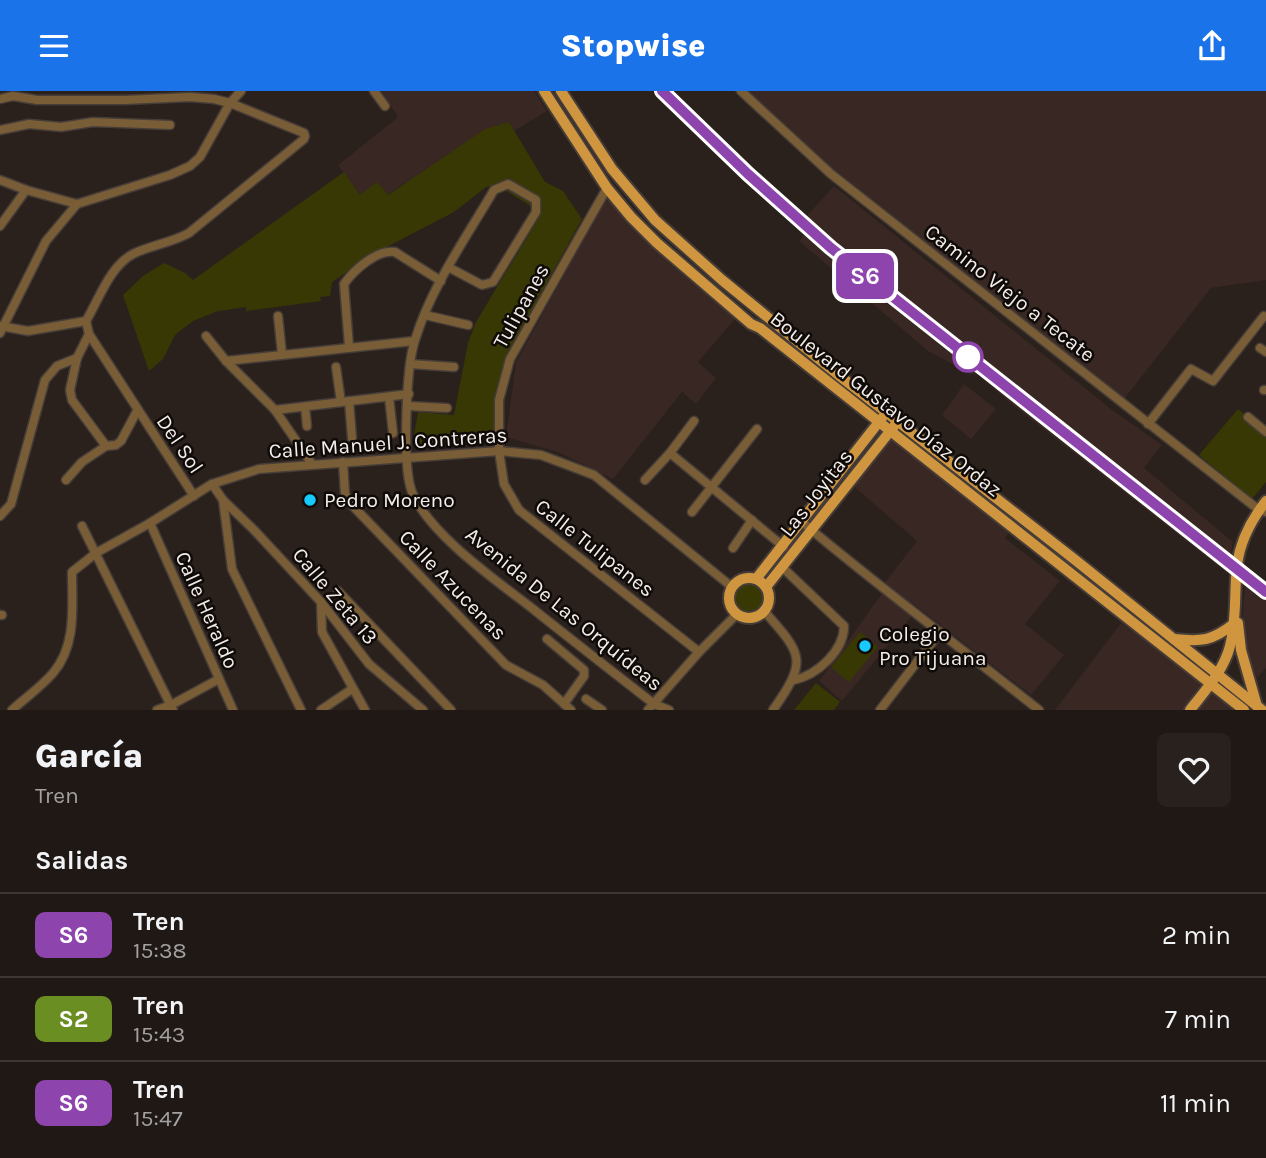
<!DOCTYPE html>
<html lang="es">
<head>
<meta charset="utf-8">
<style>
	body { margin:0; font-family:Karla,sans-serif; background:#28211e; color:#f1f3f6; height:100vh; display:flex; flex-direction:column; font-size:26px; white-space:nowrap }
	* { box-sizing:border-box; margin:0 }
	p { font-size:23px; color:#a2a0a0 }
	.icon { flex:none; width:38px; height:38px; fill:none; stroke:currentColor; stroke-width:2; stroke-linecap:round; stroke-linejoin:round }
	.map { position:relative; height:619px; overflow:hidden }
	.panel { display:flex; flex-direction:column; background:#201815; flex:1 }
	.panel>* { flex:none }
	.badge { padding:0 14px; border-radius:10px; font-size:24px; line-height:46px }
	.map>.badge { position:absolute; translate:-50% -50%; box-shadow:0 0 0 4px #fff }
	h2 { padding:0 35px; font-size:26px; line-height:63px }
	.round { display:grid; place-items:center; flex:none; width:74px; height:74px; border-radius:10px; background:#28211e }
	.summary { display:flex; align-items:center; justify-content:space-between; height:119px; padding:0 35px }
	h1 { font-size:33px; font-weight:800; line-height:52px }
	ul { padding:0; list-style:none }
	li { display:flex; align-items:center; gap:21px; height:84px; padding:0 35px; border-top:2px solid #3d3734 }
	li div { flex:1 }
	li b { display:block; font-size:26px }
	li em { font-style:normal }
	li .badge { min-width:77px; font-weight:700; text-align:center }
	header { display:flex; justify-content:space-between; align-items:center; height:91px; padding:0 35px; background:#1a73e8; color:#fff; font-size:32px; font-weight:800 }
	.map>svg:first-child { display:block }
	.built { fill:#382722 }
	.green { fill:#383805 }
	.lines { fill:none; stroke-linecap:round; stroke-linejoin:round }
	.minor-casing { stroke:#463d39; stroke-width:11 }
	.major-casing { stroke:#463d39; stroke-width:14 }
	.minor { stroke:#785d36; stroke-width:8 }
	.major { stroke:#d0963f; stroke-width:10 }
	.rail { stroke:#918884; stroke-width:2; stroke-dasharray:3.5 7; stroke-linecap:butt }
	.line-casing { stroke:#fff; stroke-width:16 }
	.line { stroke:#8e44ad; stroke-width:10 }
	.stop-dot { fill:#fff; stroke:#8e44ad; stroke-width:3.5 }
	.poi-dot { fill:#18cafc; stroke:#0f0b09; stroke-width:2.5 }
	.labels { text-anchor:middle; stroke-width:5; stroke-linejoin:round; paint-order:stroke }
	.street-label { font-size:21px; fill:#f5edea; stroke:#0f0b09 }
	.poi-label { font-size:21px; fill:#f5edea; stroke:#0f0b09; text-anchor:start }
</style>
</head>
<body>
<header><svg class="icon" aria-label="menu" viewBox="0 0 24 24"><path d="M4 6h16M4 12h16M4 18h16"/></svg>Stopwise<svg class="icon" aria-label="share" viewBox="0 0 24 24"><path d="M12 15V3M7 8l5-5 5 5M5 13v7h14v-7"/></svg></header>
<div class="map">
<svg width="1266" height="619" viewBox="0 0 1266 619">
	<rect width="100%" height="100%" fill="#2a201c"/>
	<g class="built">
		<polygon points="381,0 534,0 547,20 514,40 509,31 485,39 387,104 360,104 338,74 398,26"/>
		<polygon points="748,0 1266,0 1266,189 1211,197 1121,312 814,66"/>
		<polygon points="834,95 1111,318 1162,354 1144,377 1233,451 1231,462 1266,492 1266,577 1257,587 1244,551 1242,531 1245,496 1009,311 979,284 971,283 928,260 799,150 811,134 804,128"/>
		<polygon points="609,109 669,172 735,228 698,271 716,287 696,313 682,301 613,388 560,362 506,346 516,271 605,110"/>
		<polygon points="964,293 996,318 971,348 942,324"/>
		<polygon points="891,344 1009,441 1005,447 1060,490 1025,533 1064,564 1031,604 911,511 909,515 916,520 842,610 819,590 886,497 886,490 917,450 851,393"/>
		<polygon points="1121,532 1210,593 1242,619 1055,619"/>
	</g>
	<g class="green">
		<polygon points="509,31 545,91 563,100 582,128 519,242 503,291 496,336 490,346 420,354 413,350 418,321 454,324 468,252 476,231 539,127 540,121 497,94 486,96 454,121 377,161 332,191 330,205 320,206 321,210 246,220 246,216 218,220 193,230 175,244 163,268 149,280 123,204 143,185 164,172 185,182 193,189 344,81 360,104 377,91 388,104 485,38"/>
		<polygon points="1238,318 1266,343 1266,391 1252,408 1199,364"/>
		<circle cx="750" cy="507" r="16"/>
		<polygon points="860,541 878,556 849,591 831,576"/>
		<polygon points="816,592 840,611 834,619 794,619"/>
	</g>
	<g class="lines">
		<g class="minor-casing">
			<g id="minor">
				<polyline points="374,0 385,15"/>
				<polyline points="741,0 831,83 1259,419 1266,421"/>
				<path d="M0,8L13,5L37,9H125L190,6L214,8L230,12L304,42L305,45L304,48L189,142C171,152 151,154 133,163C110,175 99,208 86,230"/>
				<polyline points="0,39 29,33 61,36 93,31 170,34"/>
				<polyline points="0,89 26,99 77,113"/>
				<polyline points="607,97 510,268 499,309 499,360 504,393 519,419 699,561"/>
				<polyline points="0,135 26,99"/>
				<path d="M450,177L482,194L493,191L536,121V109L508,93L494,99C466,147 431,196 415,249C406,276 402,376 412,401C429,443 497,490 533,518C573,550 613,581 654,613L669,619"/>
				<polyline points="425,224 468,234"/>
				<polyline points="278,225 282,263"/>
				<polyline points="86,230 89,243 77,267 70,299 72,309 106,355"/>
				<polyline points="0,235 28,240 86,230"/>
				<polyline points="0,242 46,150 77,113 170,84 190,75 200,66 230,12 241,0"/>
				<polyline points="89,243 194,405"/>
				<polyline points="206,245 226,270 275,319 312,373"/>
				<path d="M349,255L344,193C354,179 377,158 395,161L441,190"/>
				<polyline points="1260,257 1266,261"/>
				<polyline points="226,270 414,250"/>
				<polyline points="410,273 454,276"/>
				<polyline points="336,276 341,311"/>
				<polyline points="1264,299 1266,299"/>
				<polyline points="389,306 393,342"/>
				<polyline points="349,310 352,347"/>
				<polyline points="408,315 447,317"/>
				<polyline points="305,316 307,335"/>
				<polyline points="275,319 409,303"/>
				<polyline points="1248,326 1266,341"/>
				<polyline points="1148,333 1191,278 1213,290 1264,225"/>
				<polyline points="670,362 784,456"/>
				<polyline points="343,371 345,403 349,411 506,574 543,594 571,619"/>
				<polyline points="66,389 82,371 106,355 116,354 121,350 137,320"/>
				<polyline points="645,389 670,362 694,330"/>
				<polyline points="212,393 223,409 232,478 301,619"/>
				<polyline points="223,409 254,439 321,511 369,573 423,619"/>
				<polyline points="692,421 757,338"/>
				<polyline points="0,425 11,413 45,289 57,275 77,267"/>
				<path d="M802,431C879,496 960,556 1039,619"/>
				<polyline points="150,432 233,619"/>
				<polyline points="82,435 173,619"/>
				<polyline points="733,457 752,429"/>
				<path d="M782,476L844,535C844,560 817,584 794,589"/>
				<polyline points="338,500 451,619"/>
				<polyline points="321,511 322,541 365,619"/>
				<path d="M764,520C803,564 808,569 773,619"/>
				<polyline points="0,524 2,524"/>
				<polyline points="547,548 584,579 584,585 564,613"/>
				<polyline points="586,608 602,619"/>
				<path d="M12,619C25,607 41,596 53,582C77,554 72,515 72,481L96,462L150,432L212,393L259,378L499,360L541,364L594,384L732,496"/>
				<polyline points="157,619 171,614 219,588"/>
				<polyline points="321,619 352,598"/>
				<polyline points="648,619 699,561 737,523"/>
				<polyline points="880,619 940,541"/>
			</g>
		</g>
		<g class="major-casing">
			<g id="major">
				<polyline points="544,0 607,97 631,126 657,152 751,233 760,237 1244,619"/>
				<polyline points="561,0 612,78 655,129 722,189 841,286 1074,468 1262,619"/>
				<circle cx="749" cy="507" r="20"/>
				<polyline points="756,488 882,327"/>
				<polyline points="766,496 895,334"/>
				<polyline points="1238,532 1241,559 1257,615"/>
				<path d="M1174,548C1202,551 1212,550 1235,532"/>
				<path d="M1190,619C1205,600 1224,579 1230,555C1237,528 1234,501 1237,474C1240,451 1252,428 1266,410"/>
			</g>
		</g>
		<use href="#minor" class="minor"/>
		<use href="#major" class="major"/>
		<polyline class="rail" points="662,0 748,83 831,157 1266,501"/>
	</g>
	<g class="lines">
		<g class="line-casing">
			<polyline id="line" points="662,0 748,83 831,157 1266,501"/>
		</g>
		<use href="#line" class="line"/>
	</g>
	<circle class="stop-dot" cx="968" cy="266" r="14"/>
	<g class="poi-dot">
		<circle cx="310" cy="409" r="7"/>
		<circle cx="865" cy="555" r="7"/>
	</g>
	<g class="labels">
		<g class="street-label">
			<text transform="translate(1010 202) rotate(38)" y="7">Camino Viejo a Tecate</text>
			<text transform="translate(521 215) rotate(-61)" y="7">Tulipanes</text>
			<text transform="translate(886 313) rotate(38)" y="7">Boulevard Gustavo Díaz Ordaz</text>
			<text transform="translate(388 352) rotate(-4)" y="7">Calle Manuel J. Contreras</text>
			<text transform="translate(180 353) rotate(56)" y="7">Del Sol</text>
			<text transform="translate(816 402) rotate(-52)" y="7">Las Joyitas</text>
			<text transform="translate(595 457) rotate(38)" y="7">Calle Tulipanes</text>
			<text transform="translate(453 494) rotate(46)" y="7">Calle Azucenas</text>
			<text transform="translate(335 505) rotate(50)" y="7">Calle Zeta 13</text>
			<text transform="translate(564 518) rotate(39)" y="7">Avenida De Las Orquídeas</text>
			<text transform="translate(207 519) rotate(66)" y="7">Calle Heraldo</text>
		</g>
		<g class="poi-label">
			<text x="324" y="416">Pedro Moreno</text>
			<text x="879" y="550">Colegio<tspan x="879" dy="24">Pro Tijuana</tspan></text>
		</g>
	</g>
</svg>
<b class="badge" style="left:865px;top:185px;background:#8e44ad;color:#fff">S6</b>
</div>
<section class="panel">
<div class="summary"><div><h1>García</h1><p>Tren</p></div><a class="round"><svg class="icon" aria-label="heart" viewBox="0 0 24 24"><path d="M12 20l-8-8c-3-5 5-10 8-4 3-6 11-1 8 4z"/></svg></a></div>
<h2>Salidas</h2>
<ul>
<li><span class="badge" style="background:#8e44ad;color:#fff">S6</span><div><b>Tren</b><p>15:38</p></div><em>2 min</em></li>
<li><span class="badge" style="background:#6b8e23;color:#fff">S2</span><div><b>Tren</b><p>15:43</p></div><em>7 min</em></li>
<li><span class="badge" style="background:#8e44ad;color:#fff">S6</span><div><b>Tren</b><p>15:47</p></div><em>11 min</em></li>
</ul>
</section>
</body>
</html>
